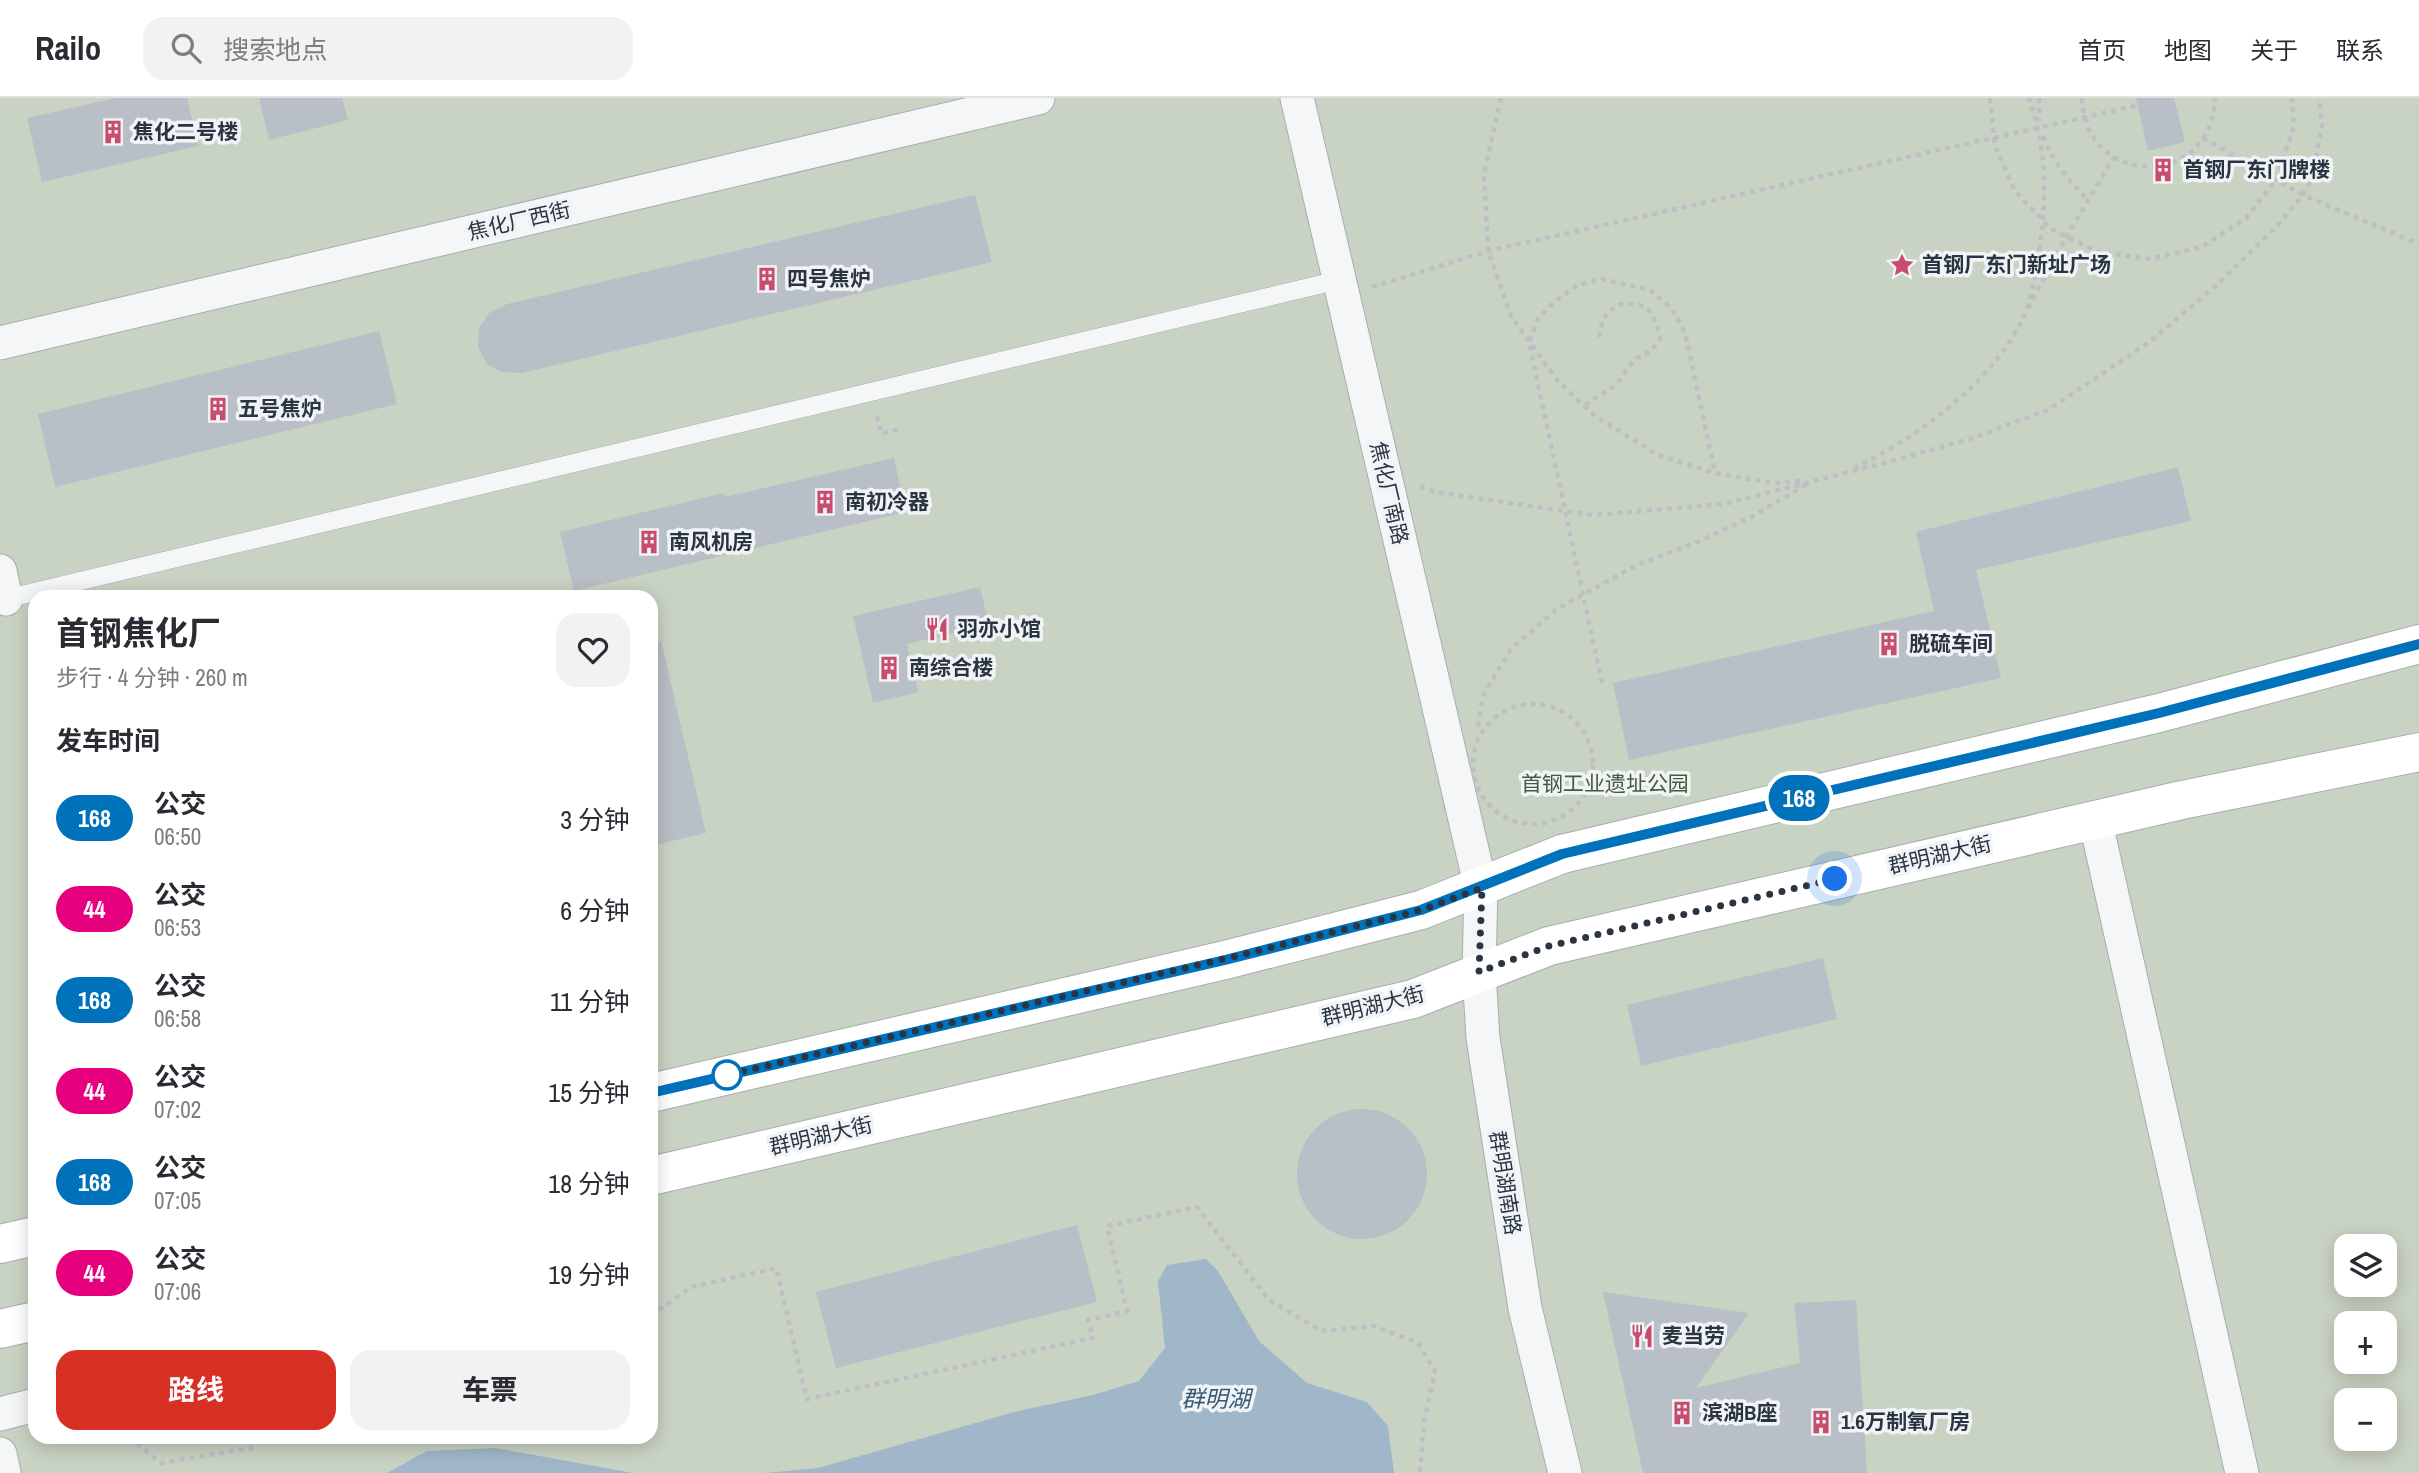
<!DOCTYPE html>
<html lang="zh">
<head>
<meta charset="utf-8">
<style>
	body { margin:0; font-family:"Archivo Narrow","Noto Sans SC",sans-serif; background:#f2f2f3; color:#2b2b33; height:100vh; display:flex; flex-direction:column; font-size:26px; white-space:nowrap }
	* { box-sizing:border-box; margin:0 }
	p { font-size:23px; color:#7c7c81 }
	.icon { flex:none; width:38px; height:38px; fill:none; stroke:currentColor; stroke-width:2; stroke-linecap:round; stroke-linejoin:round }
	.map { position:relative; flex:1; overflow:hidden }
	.panel { position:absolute; left:28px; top:492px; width:630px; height:854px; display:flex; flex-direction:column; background:#fff; border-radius:21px; box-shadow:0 4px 18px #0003 }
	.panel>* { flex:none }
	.badge { padding:0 14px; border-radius:23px; font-size:24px; line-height:46px }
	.fabs { position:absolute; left:2334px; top:1136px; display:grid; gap:14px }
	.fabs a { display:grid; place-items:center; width:63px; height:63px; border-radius:14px; background:#fff; box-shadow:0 4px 18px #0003; font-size:35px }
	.you { position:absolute; width:35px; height:35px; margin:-18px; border:5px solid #fff; border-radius:50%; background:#1a73e8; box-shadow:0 0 0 10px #1a73e833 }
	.map>.badge { position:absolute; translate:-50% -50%; box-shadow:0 0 0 4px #fff }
	h2 { padding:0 28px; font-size:26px; line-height:63px }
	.round { display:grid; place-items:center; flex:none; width:74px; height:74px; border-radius:21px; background:#f2f2f3 }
	.headline { display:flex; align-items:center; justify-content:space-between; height:119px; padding:0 28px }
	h1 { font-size:33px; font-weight:700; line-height:52px }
	.primary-button { display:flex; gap:14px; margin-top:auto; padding:14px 28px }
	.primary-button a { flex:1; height:80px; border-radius:21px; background:#d93025; color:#fff; font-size:28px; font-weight:700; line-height:80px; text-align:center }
	.primary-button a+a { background:#f2f2f3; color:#2b2b33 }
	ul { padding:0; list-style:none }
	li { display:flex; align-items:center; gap:21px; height:91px; padding:0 28px }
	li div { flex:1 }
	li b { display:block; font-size:26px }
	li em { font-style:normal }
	li .badge { min-width:77px; font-weight:700; text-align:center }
	header { display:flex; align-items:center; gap:42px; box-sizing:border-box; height:98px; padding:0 35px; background:#fff; border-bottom:2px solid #e1e1e2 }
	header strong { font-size:33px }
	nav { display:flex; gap:38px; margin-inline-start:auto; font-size:24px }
	.search { width:490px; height:63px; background:#f2f2f3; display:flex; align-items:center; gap:18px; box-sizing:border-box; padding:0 24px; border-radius:21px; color:#7c7c81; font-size:26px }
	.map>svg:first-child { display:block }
	.green { fill:#c9d3c3; fill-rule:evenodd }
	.water { fill:#9fb7c8 }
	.building { fill:#b9bfc6 }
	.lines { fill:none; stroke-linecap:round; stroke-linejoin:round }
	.lane-casing { stroke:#a7adb3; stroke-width:19 }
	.street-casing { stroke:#a7adb3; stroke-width:35 }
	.secondary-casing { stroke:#a7adb3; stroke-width:40 }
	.path { stroke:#bcc0c5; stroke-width:4.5; stroke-dasharray:5 5; stroke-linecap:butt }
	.lane { stroke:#f4f6f8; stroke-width:18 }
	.street { stroke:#f4f6f8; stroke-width:33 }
	.secondary { stroke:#fff; stroke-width:38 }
	.line-casing { stroke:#fff; stroke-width:16 }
	.line { stroke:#0072bc; stroke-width:10 }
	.walk { stroke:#2b3541; stroke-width:7; stroke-dasharray:0 12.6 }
	.stop-dot { fill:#fff; stroke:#0072bc; stroke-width:3.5 }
	.labels { text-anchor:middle; stroke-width:7; stroke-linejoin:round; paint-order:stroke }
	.poi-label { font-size:21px; font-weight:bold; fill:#2b3541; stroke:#f1f4f7; text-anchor:start }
	.street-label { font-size:21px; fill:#2b3541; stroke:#f1f4f7 }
	.park-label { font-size:21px; fill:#435c39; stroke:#f1f4f7 }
	.water-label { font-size:23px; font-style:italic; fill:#375873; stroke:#f1f4f7 }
</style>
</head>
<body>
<header>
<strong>Railo</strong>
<div class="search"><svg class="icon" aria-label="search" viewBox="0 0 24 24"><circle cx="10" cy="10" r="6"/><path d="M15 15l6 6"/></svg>搜索地点</div>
<nav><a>首页</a><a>地图</a><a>关于</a><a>联系</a></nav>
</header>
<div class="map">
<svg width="2419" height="1375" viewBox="0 0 2419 1375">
	<rect width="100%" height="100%" fill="#e2e6e9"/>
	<path class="green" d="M0,0H2419V1375H0ZM35,499H651V1339H35ZM2347,1148H2385V1186H2347ZM2347,1225H2385V1264H2347ZM2347,1302H2385V1340H2347Z"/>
	<g class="water">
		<polygon points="1206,1161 1218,1173 1259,1243 1307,1285 1367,1304 1388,1328 1394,1375 766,1375 818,1370 1014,1314 1093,1297 1139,1283 1165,1250 1158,1183 1167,1167"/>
		<polygon points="495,1350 633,1375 387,1375 427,1353"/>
	</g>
	<g class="building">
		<polygon points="116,0 187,0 198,48 42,84 27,20"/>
		<polygon points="259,0 342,0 348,22 269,42"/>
		<polygon points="2136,0 2174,0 2185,44 2148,53"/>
		<polygon points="975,97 992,164 522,275 501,274 487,266 478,249 479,230 489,215 507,206"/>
		<polygon points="379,233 397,306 55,389 38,316"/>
		<polygon points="894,360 906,414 574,493 560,434 724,395 725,399"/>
		<polygon points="2178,369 2191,423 1976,472 2001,580 1629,662 1613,585 1934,513 1916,434"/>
		<polygon points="980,489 989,527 907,546 918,594 873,605 853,518"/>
		<polygon points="661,543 706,735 651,748 651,545"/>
		<polygon points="1823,860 1837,921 1641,968 1627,907"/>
		<circle cx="1362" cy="1076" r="65"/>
		<polygon points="1077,1127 1097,1204 836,1270 816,1194"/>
		<polygon points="1603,1194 1749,1215 1696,1290 1800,1265 1794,1205 1856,1202 1867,1375 1643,1375"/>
	</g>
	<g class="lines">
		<g class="lane-casing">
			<polyline id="lane" points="1,502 1339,182"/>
		</g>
		<g class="street-casing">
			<g id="street">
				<polyline points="1297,0 1481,790 1479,874 1483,940 1525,1210 1565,1375"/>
				<polyline points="0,245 1038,0"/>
				<polyline points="0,473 6,501"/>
				<polyline points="2095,721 2242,1375"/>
				<polyline points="0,1316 35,1307"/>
				<polyline points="0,1356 4,1375"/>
			</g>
		</g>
		<g class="secondary-casing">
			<g id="secondary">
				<polyline points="651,995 1225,862 1421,812 1562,756 2159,615 2419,546"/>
				<polyline points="651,1078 1413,901 1549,848 2182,702 2419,654"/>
				<polyline points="0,1146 35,1138"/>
				<polyline points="0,1231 35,1223"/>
			</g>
		</g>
		<g class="path">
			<polyline points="1501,0 1484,75 1488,153 1512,220 1558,283 1595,318 1658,357 1715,375 1772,385 1802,383"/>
			<polyline points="1990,0 1995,48 2015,93 2051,131 2098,154 2150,161 2202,149 2246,120 2276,82 2294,28 2292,0"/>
			<polyline points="2039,0 2039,23"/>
			<path d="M2082,0C2085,92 2213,91 2215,0"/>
			<path d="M2043,38C2053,64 2068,82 2088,102"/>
			<polyline points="2203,40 2303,97 2419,146"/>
			<polyline points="1372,189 1488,153 2171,0"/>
			<polyline points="2028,210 2067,138 2114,59"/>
			<path d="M1585,307L1616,287L1635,261L1651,253L1660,241C1653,210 1647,203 1616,207L1603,221L1598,244"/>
			<polyline points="877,318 882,336 902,330"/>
			<path d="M1854,370C1916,341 1993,284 2023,220C2035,192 2038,161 2042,131C2047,86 2044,43 2029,0"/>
			<polyline points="1420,388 1435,394 1593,417 1724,406 1892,363 1973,340 2048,312 2148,245 2217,187 2276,129 2303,97 2312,80 2322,27 2319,0"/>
			<polyline points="1602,585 1529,244 1538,221 1554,204 1578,187 1602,181 1650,192 1671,210 1685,234 1715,375"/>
			<circle cx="1533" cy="666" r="60"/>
			<polyline points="1478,628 1484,595 1512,550 1557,511 1635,468 1697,444 1749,420 1806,387"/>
			<polyline points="651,1218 691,1189 776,1170 807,1301 1093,1240 1088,1222 1127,1213 1107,1128 1197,1109 1269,1202 1322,1233 1374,1228 1418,1245 1435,1273 1424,1324 1420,1375"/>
			<polyline points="129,1339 161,1365 251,1350 258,1339"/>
		</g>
		<use href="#lane" class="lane"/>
		<use href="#street" class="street"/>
		<use href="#secondary" class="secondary"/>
	</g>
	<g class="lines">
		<g class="line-casing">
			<polyline id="line" points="651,995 1225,862 1421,812 1562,756 2159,615 2419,546"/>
		</g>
		<use href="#line" class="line"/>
		<polyline class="walk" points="727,977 723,978 1249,855 1421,812 1482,790 1479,874 1549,848 1835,781"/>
	</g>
	<defs>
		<g id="building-bare" transform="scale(1.89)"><path d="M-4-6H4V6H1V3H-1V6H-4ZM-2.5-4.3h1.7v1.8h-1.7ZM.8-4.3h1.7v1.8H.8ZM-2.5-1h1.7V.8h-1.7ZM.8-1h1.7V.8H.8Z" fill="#c84d6d" stroke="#f1f4f7" stroke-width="2.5" paint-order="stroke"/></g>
		<g id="sight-bare" transform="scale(1.89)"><path d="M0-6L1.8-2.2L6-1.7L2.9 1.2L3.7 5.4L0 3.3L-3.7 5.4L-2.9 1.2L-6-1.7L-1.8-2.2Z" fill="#c84d6d" stroke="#f1f4f7" stroke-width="2.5" paint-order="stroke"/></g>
		<g id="restaurant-bare" transform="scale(1.89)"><path d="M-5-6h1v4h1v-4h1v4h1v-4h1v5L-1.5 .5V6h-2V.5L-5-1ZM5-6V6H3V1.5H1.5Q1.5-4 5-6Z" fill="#c84d6d" stroke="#f1f4f7" stroke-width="2.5" paint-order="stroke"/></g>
	</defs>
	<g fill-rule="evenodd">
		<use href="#building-bare" x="113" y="34"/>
		<use href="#building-bare" x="2163" y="72"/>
		<use href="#sight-bare" x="1902" y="167"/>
		<use href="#building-bare" x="767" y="181"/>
		<use href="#building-bare" x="218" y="311"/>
		<use href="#building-bare" x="825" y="404"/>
		<use href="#building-bare" x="649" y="444"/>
		<use href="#restaurant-bare" x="937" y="531"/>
		<use href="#building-bare" x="1889" y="546"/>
		<use href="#building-bare" x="889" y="570"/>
		<use href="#restaurant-bare" x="1642" y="1238"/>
		<use href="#building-bare" x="1682" y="1315"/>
		<use href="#building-bare" x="1821" y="1324"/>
	</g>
	<circle class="stop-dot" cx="727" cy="977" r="14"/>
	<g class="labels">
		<g class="poi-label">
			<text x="133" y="41">焦化二号楼</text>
			<text x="2183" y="79">首钢厂东门牌楼</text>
			<text x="1922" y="174">首钢厂东门新址广场</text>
			<text x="787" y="188">四号焦炉</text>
			<text x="238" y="318">五号焦炉</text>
			<text x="845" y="411">南初冷器</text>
			<text x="669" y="451">南风机房</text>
			<text x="957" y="538">羽亦小馆</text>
			<text x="1909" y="553">脱硫车间</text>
			<text x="909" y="577">南综合楼</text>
			<text x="1662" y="1245">麦当劳</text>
			<text x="1702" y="1322">滨湖B座</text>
			<text x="1841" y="1331">1.6万制氧厂房</text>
		</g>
		<g class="street-label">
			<text transform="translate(519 123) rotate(-13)" y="7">焦化厂西街</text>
			<text transform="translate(1389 395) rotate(77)" y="7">焦化厂南路</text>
			<text transform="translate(1940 757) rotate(-13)" y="7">群明湖大街</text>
			<text transform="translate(1373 908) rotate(-14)" y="7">群明湖大街</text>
			<text transform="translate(821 1038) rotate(-13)" y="7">群明湖大街</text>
			<text transform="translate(1505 1085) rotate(81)" y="7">群明湖南路</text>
		</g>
		<g class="park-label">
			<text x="1605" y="693">首钢工业遗址公园</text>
		</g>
		<g class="water-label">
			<text x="1216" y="1309">群明湖</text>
		</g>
	</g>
</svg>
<div class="fabs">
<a><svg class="icon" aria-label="layers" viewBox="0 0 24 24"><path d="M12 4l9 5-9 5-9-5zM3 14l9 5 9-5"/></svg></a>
<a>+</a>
<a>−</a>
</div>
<div class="you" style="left:1835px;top:781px"></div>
<b class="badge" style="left:1799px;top:700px;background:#0072bc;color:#fff">168</b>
<section class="panel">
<div class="headline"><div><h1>首钢焦化厂</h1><p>步行 · 4 分钟 · 260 m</p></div><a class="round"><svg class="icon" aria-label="heart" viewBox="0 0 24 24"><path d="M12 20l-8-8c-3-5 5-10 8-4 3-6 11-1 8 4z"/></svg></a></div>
<h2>发车时间</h2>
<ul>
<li><span class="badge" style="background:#0072bc;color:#fff">168</span><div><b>公交</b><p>06:50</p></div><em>3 分钟</em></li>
<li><span class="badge" style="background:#e6007e;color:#fff">44</span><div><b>公交</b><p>06:53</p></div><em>6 分钟</em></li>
<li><span class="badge" style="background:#0072bc;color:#fff">168</span><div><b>公交</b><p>06:58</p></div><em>11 分钟</em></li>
<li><span class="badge" style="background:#e6007e;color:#fff">44</span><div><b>公交</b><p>07:02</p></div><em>15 分钟</em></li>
<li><span class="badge" style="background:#0072bc;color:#fff">168</span><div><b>公交</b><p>07:05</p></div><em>18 分钟</em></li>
<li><span class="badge" style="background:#e6007e;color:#fff">44</span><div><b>公交</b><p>07:06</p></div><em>19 分钟</em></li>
</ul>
<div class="primary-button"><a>路线</a><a>车票</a></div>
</section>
</div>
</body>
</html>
